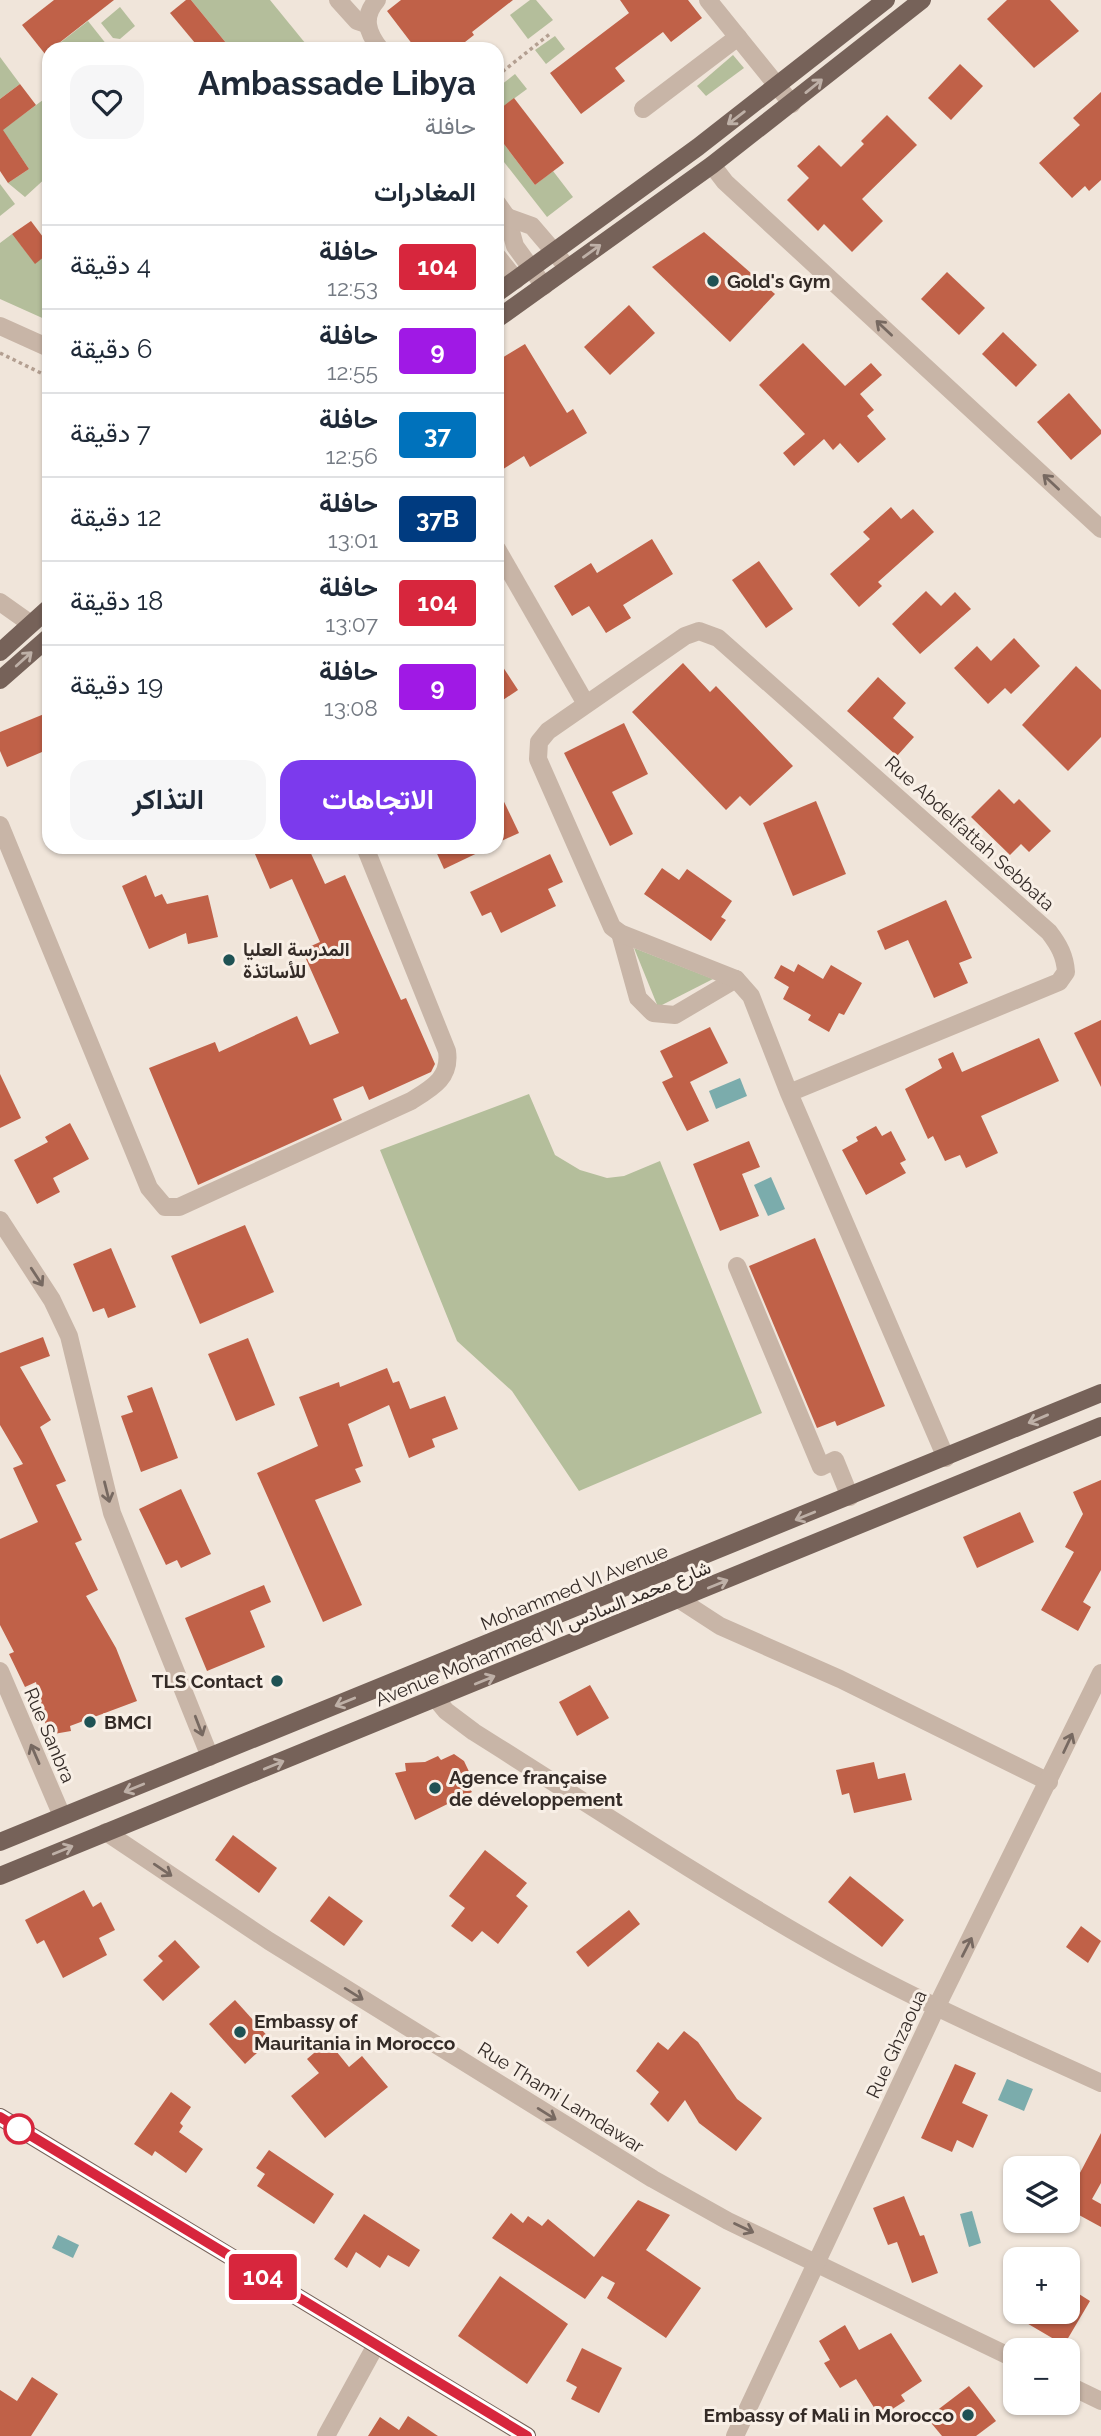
<!DOCTYPE html>
<html lang="ar">
<head>
<meta charset="utf-8">
<style>
	body { margin:0; font-family:Raleway,Vazirmatn,sans-serif; background:#f6f6f7; color:#1f2937; direction:rtl; height:100vh; display:flex; flex-direction:column; font-size:26px; white-space:nowrap }
	* { box-sizing:border-box; margin:0 }
	p { font-size:23px; color:#747a83 }
	.icon { flex:none; width:38px; height:38px; fill:none; stroke:currentColor; stroke-width:2; stroke-linecap:round; stroke-linejoin:round }
	.map { position:relative; flex:1; overflow:hidden; direction:ltr }
	.side { position:absolute; left:42px; top:42px; width:462px; height:812px; display:flex; flex-direction:column; background:#fff; border-radius:21px; box-shadow:0 2px 5px #0004; direction:rtl }
	.side>* { flex:none }
	.badge { padding:0 14px; border-radius:5px; font-size:24px; line-height:46px }
	.tools { position:absolute; left:1003px; top:2156px; display:grid; gap:14px }
	.tools a { display:grid; place-items:center; width:77px; height:77px; border-radius:14px; background:#fff; box-shadow:0 2px 5px #0004; font-size:35px }
	.map>.badge { position:absolute; translate:-50% -50%; box-shadow:0 0 0 4px #fff }
	h2 { padding:0 28px; font-size:26px; line-height:63px }
	.round { display:grid; place-items:center; flex:none; width:74px; height:74px; border-radius:21px; background:#f6f6f7 }
	.overview { display:flex; align-items:center; justify-content:space-between; height:119px; padding:0 28px }
	h1 { font-size:33px; font-weight:700; line-height:52px }
	.action { display:flex; gap:14px; margin-top:auto; padding:14px 28px }
	.action a { flex:1; height:80px; border-radius:21px; background:#7c3aed; color:#fff; font-size:28px; font-weight:700; line-height:80px; text-align:center }
	.action a+a { background:#f6f6f7; color:#1f2937 }
	ul { padding:0; list-style:none }
	li { display:flex; align-items:center; gap:21px; height:84px; padding:0 28px; border-top:2px solid #e0e1e3 }
	li div { flex:1 }
	li b { display:block; font-size:26px }
	li em { font-style:normal }
	li .badge { min-width:77px; font-weight:700; text-align:center }
	.map>svg:first-child { display:block }
	.green { fill:#b4be9b }
	.water { fill:#7bacac }
	.building { fill:#c06148 }
	.lines { fill:none; stroke-linecap:round; stroke-linejoin:round }
	.path { stroke:#b39f91; stroke-width:3.5; stroke-dasharray:3.5 3.5; stroke-linecap:butt }
	.minor { stroke:#c8b5a7; stroke-width:18 }
	.major { stroke:#766259; stroke-width:18 }
	.oneway { stroke:#beb0a7 }
	.oneway2 { stroke:#776961 }
	.line-casing { stroke:#fff; stroke-width:16 }
	.line { stroke:#d7263d; stroke-width:10 }
	.poi-dot { fill:#1f5254; stroke:#f8efe6; stroke-width:2.5 }
	.stop-dot { fill:#fff; stroke:#d7263d; stroke-width:3.5 }
	.labels { text-anchor:middle; stroke-width:6; stroke-linejoin:round; paint-order:stroke }
	.poi-label { font-size:19px; font-weight:bold; fill:#342b27; stroke:#f8efe6; text-anchor:start }
	.street-label { font-size:19px; fill:#342b27; stroke:#f8efe6 }
</style>
</head>
<body>
<div class="map">
<svg width="1101" height="2436" viewBox="0 0 1101 2436">
	<rect width="100%" height="100%" fill="#f0e5da"/>
	<g class="green">
		<polygon points="191,0 270,0 310,49 231,49"/>
		<polygon points="530,0 536,0 553,20 528,39 510,15"/>
		<polygon points="120,7 135,26 120,39 113,38 101,23"/>
		<polygon points="88,21 107,45 107,49 52,49"/>
		<polygon points="555,36 565,49 546,64 535,50"/>
		<polygon points="733,55 744,68 706,96 697,86"/>
		<polygon points="0,57 20,84 0,99"/>
		<polygon points="515,74 527,89 497,111 497,88"/>
		<polygon points="47,97 49,175 25,197 8,183 29,169 8,138 0,137 0,124 9,125"/>
		<polygon points="497,135 535,185 553,171 573,197 547,217 497,153"/>
		<polygon points="0,184 15,204 0,216"/>
		<polygon points="12,234 35,263 49,253 49,321 0,299 0,243"/>
		<polygon points="634,948 713,979 658,1007"/>
		<polygon points="529,1094 555,1155 580,1170 607,1178 624,1176 660,1161 762,1413 579,1491 512,1391 457,1341 380,1150"/>
	</g>
	<g class="water">
		<polygon points="740,1078 747,1096 716,1109 709,1091"/>
		<polygon points="771,1177 785,1209 768,1216 754,1185"/>
		<polygon points="1007,2079 1033,2089 1024,2111 998,2100"/>
		<polygon points="972,2211 981,2243 969,2247 960,2214"/>
		<polygon points="58,2235 79,2245 73,2258 52,2248"/>
	</g>
	<g class="building">
		<polygon points="54,0 114,0 45,54 22,25"/>
		<polygon points="186,0 191,0 231,49 200,49 170,13"/>
		<polygon points="401,0 513,0 472,32 474,35 456,49 416,49 387,11"/>
		<polygon points="620,0 688,0 702,18 671,42 663,32 615,68 625,81 581,114 550,73 629,13"/>
		<polygon points="1007,0 1050,0 1079,31 1034,68 987,19"/>
		<polygon points="960,64 983,86 951,120 928,98"/>
		<polygon points="20,84 36,105 3,130 29,169 8,183 0,171 0,99"/>
		<polygon points="1101,92 1101,180 1089,191 1085,186 1072,198 1039,163 1080,125 1073,118"/>
		<polygon points="514,98 564,163 535,185 497,135 497,111"/>
		<polygon points="887,115 917,145 862,199 883,221 852,252 824,224 818,231 787,200 809,178 797,166 819,145 841,167 864,144 861,141"/>
		<polygon points="31,221 49,245 49,253 35,264 12,234"/>
		<polygon points="704,232 775,294 730,342 652,267"/>
		<polygon points="947,272 985,308 959,335 921,299"/>
		<polygon points="629,305 655,333 610,375 584,347"/>
		<polygon points="1003,332 1037,365 1016,387 982,354"/>
		<polygon points="803,343 845,386 871,363 882,375 860,394 874,410 867,416 886,439 858,463 840,443 833,450 824,439 794,466 783,453 805,434 759,385"/>
		<polygon points="525,344 567,413 573,409 587,433 530,467 524,456 497,473 497,361"/>
		<polygon points="1069,393 1101,430 1101,434 1071,460 1037,422"/>
		<polygon points="891,507 901,519 913,509 934,532 878,582 882,586 859,607 830,574 870,539 863,532"/>
		<polygon points="652,539 673,574 623,605 631,618 606,633 589,606 572,616 554,586 591,563 597,573"/>
		<polygon points="759,561 793,609 766,628 732,580"/>
		<polygon points="926,591 941,606 955,592 971,609 920,654 892,624"/>
		<polygon points="1014,638 1040,666 1011,694 1005,688 988,704 954,668 977,646 991,661"/>
		<polygon points="497,658 518,690 497,704"/>
		<polygon points="683,663 710,692 716,686 793,766 750,806 740,796 726,810 632,712"/>
		<polygon points="1076,666 1101,690 1101,737 1068,771 1022,725"/>
		<polygon points="878,677 906,703 893,718 914,737 897,756 847,711"/>
		<polygon points="49,712 49,749 7,767 0,751 0,732"/>
		<polygon points="624,723 648,774 612,792 633,834 610,846 564,753"/>
		<polygon points="497,787 519,833 497,843"/>
		<polygon points="999,789 1014,804 1019,799 1051,831 1029,852 1021,844 1010,855 971,817"/>
		<polygon points="816,801 846,874 793,896 763,823"/>
		<polygon points="252,847 308,847 325,884 345,875 401,1000 406,998 435,1064 431,1072 369,1100 363,1086 333,1099 342,1120 198,1185 149,1068 215,1042 219,1052 297,1016 310,1045 339,1033 302,950 320,942 292,879 270,889"/>
		<polygon points="434,847 490,847 444,869"/>
		<polygon points="550,854 563,882 548,889 556,906 501,933 491,912 482,916 470,892"/>
		<polygon points="662,868 679,880 687,869 732,901 721,917 726,920 711,941 644,894"/>
		<polygon points="146,875 155,897 162,894 167,904 208,895 218,937 188,944 186,933 149,949 122,886"/>
		<polygon points="946,900 972,958 959,963 968,983 934,998 908,940 885,950 877,931"/>
		<polygon points="798,964 823,979 831,965 862,983 844,1015 839,1013 829,1032 808,1020 811,1015 783,999 789,987 774,978 781,965 794,972"/>
		<polygon points="1101,1020 1101,1087 1074,1033"/>
		<polygon points="710,1027 728,1063 690,1082 709,1121 687,1131 662,1082 673,1077 660,1051"/>
		<polygon points="1039,1038 1059,1081 981,1116 998,1153 966,1168 960,1155 945,1161 933,1136 928,1139 905,1089 942,1068 938,1059 953,1052 962,1072"/>
		<polygon points="0,1074 21,1118 0,1128"/>
		<polygon points="70,1123 89,1159 53,1178 60,1192 37,1204 14,1160 48,1142 45,1137"/>
		<polygon points="876,1126 882,1136 891,1131 906,1160 900,1163 906,1173 866,1195 842,1150 858,1141 856,1137"/>
		<polygon points="749,1141 760,1167 742,1174 759,1216 720,1231 693,1164"/>
		<polygon points="245,1225 274,1292 200,1324 171,1256"/>
		<polygon points="815,1238 885,1406 837,1426 835,1421 817,1428 749,1266"/>
		<polygon points="111,1248 136,1307 108,1318 104,1308 93,1312 73,1264"/>
		<polygon points="43,1337 50,1356 20,1367 51,1420 40,1427 66,1481 56,1485 82,1540 75,1543 98,1590 86,1596 116,1648 137,1701 70,1726 71,1731 48,1735 36,1682 25,1687 9,1654 14,1652 0,1625 0,1539 38,1522 13,1468 23,1464 0,1425 0,1353"/>
		<polygon points="248,1338 275,1405 236,1421 208,1354"/>
		<polygon points="387,1368 393,1383 399,1381 410,1409 445,1396 458,1429 432,1439 435,1447 409,1458 389,1405 348,1424 363,1466 355,1469 361,1482 315,1500 362,1605 323,1622 257,1473 318,1446 299,1397 339,1382 340,1387"/>
		<polygon points="152,1387 178,1458 141,1472 121,1416 133,1412 127,1396"/>
		<polygon points="1101,1480 1101,1570 1083,1602 1091,1607 1078,1631 1041,1610 1074,1552 1065,1547 1083,1514 1073,1492"/>
		<polygon points="181,1489 211,1554 181,1568 177,1560 166,1565 139,1509"/>
		<polygon points="1020,1512 1034,1542 977,1568 963,1537"/>
		<polygon points="264,1585 271,1602 250,1611 265,1647 207,1671 185,1618"/>
		<polygon points="590,1685 609,1718 577,1736 559,1702"/>
		<polygon points="454,1754 464,1761 473,1780 466,1784 472,1792 415,1820 395,1773 406,1771 405,1763 425,1762 438,1756 441,1760"/>
		<polygon points="874,1762 878,1779 905,1773 912,1800 854,1813 849,1793 842,1795 836,1770"/>
		<polygon points="233,1835 277,1868 259,1893 215,1860"/>
		<polygon points="485,1850 527,1883 516,1896 528,1906 498,1944 482,1931 472,1942 451,1926 465,1908 449,1896"/>
		<polygon points="850,1876 904,1920 882,1947 828,1902"/>
		<polygon points="84,1890 93,1907 101,1902 115,1930 99,1938 107,1955 63,1978 44,1940 37,1944 25,1920"/>
		<polygon points="329,1896 363,1921 344,1946 310,1921"/>
		<polygon points="629,1910 640,1924 588,1967 576,1952"/>
		<polygon points="1081,1926 1101,1941 1088,1963 1066,1947"/>
		<polygon points="175,1940 200,1967 163,2001 143,1980 163,1961 158,1956"/>
		<polygon points="235,2000 271,2040 245,2064 209,2024"/>
		<polygon points="684,2031 698,2042 737,2099 762,2118 736,2151 699,2123 685,2100 668,2122 650,2104 659,2092 636,2071 658,2042 668,2050"/>
		<polygon points="328,2041 349,2067 362,2056 388,2087 325,2138 291,2096 319,2073 307,2059"/>
		<polygon points="955,2064 976,2073 962,2103 988,2115 973,2148 957,2140 952,2152 921,2138"/>
		<polygon points="171,2092 191,2107 180,2123 183,2126 179,2132 203,2149 186,2173 155,2151 152,2156 134,2144"/>
		<polygon points="1101,2133 1101,2183 1092,2199 1101,2204 1101,2227 1068,2209 1068,2185 1072,2188"/>
		<polygon points="269,2150 334,2194 314,2224 257,2186 265,2174 256,2168"/>
		<polygon points="904,2196 920,2236 924,2235 938,2273 912,2283 897,2242 888,2245 873,2208"/>
		<polygon points="638,2200 670,2215 646,2250 701,2288 666,2338 607,2298 615,2283 602,2276 585,2299 492,2238 511,2213 523,2223 528,2216 542,2226 548,2219 594,2257"/>
		<polygon points="364,2214 420,2250 409,2267 388,2255 380,2268 356,2252 347,2268 334,2259"/>
		<polygon points="500,2276 568,2324 527,2384 458,2336"/>
		<polygon points="1068,2287 1090,2301 1064,2345 1008,2312 1068,2312"/>
		<polygon points="845,2325 859,2350 891,2333 922,2381 901,2395 905,2401 880,2417 856,2379 840,2388 824,2363 830,2360 819,2341"/>
		<polygon points="582,2348 622,2368 599,2413 571,2399 577,2387 566,2381"/>
		<polygon points="32,2377 58,2394 31,2436 0,2436 0,2390 17,2401"/>
		<polygon points="969,2386 996,2421 976,2436 942,2436 927,2418"/>
		<polygon points="408,2416 438,2436 368,2436 380,2417 399,2430"/>
	</g>
	<g class="lines">
		<g class="path">
			<polyline points="497,76 551,33"/>
			<polyline points="0,353 49,377"/>
		</g>
		<g class="minor">
			<polyline points="338,0 357,21 366,24"/>
			<path d="M377,0C362,17 367,32 380,49"/>
			<polyline points="708,0 792,104"/>
			<polyline points="643,109 738,37"/>
			<polyline points="712,165 725,182 1101,529"/>
			<polyline points="497,203 507,217 515,246 544,286"/>
			<polyline points="507,217 532,226 568,268"/>
			<polyline points="497,256 516,280"/>
			<polyline points="0,326 49,348"/>
			<polyline points="497,549 586,704"/>
			<polyline points="0,602 31,624"/>
			<path d="M0,825L149,1188L165,1207H179L411,1101C432,1088 451,1078 447,1051L365,847"/>
			<polyline points="620,933 638,998 653,1013 675,1015 736,979"/>
			<path d="M789,1093L1059,982L1066,972C1065,956 1059,945 1049,932L718,638L699,631L685,636L548,731L539,742L538,759L612,927L620,933L736,979L751,996L789,1093L946,1458"/>
			<polyline points="0,1220 52,1300 69,1336 112,1513 210,1757"/>
			<polyline points="737,1266 821,1467 835,1460 850,1497"/>
			<polyline points="680,1600 720,1626 840,1679 1049,1782"/>
			<polyline points="0,1671 62,1816"/>
			<path d="M437,1700L446,1711L474,1732C587,1803 699,1877 816,1944C908,1997 1005,2039 1101,2083"/>
			<polyline points="106,1832 269,1941 653,2179 728,2221 1015,2359"/>
			<polyline points="1068,2385 1101,2401"/>
			<polyline points="326,2436 376,2345"/>
			<polyline points="735,2436 936,2008 1101,1673"/>
		</g>
		<g class="major">
			<polyline points="497,293 698,147 886,0"/>
			<polyline points="497,319 712,165 922,0"/>
			<polyline points="0,652 49,608"/>
			<polyline points="0,680 49,637"/>
			<polyline points="0,1842 1101,1393"/>
			<polyline points="0,1876 1101,1426"/>
			<polyline points="0,2117 527,2436"/>
		</g>
	</g>
	<defs><path id="oneway-shaft" d="M-6 0H5M1.5-3L5.5 0L1.5 3" fill="none" stroke-width="1.6" stroke-linecap="round" stroke-linejoin="round" transform="scale(1.75)"/></defs>
	<g class="oneway">
		<use href="#oneway-shaft" transform="translate(814 86) rotate(-39)"/>
		<use href="#oneway-shaft" transform="translate(736 118) rotate(143)"/>
		<use href="#oneway-shaft" transform="translate(592 251) rotate(-36)"/>
		<use href="#oneway-shaft" transform="translate(24 659) rotate(-42)"/>
		<use href="#oneway-shaft" transform="translate(1038 1419) rotate(157)"/>
		<use href="#oneway-shaft" transform="translate(805 1516) rotate(158)"/>
		<use href="#oneway-shaft" transform="translate(718 1584) rotate(-22)"/>
		<use href="#oneway-shaft" transform="translate(485 1680) rotate(-22)"/>
		<use href="#oneway-shaft" transform="translate(345 1702) rotate(158)"/>
		<use href="#oneway-shaft" transform="translate(274 1765) rotate(-22)"/>
		<use href="#oneway-shaft" transform="translate(134 1788) rotate(158)"/>
		<use href="#oneway-shaft" transform="translate(63 1850) rotate(-22)"/>
	</g>
	<g class="oneway2">
		<use href="#oneway-shaft" transform="translate(884 328) rotate(-137)"/>
		<use href="#oneway-shaft" transform="translate(1051 482) rotate(-137)"/>
		<use href="#oneway-shaft" transform="translate(37 1277) rotate(57)"/>
		<use href="#oneway-shaft" transform="translate(107 1492) rotate(76)"/>
		<use href="#oneway-shaft" transform="translate(199 1726) rotate(69)"/>
		<use href="#oneway-shaft" transform="translate(1068 1743) rotate(-65)"/>
		<use href="#oneway-shaft" transform="translate(35 1754) rotate(-113)"/>
		<use href="#oneway-shaft" transform="translate(163 1870) rotate(34)"/>
		<use href="#oneway-shaft" transform="translate(967 1947) rotate(-63)"/>
		<use href="#oneway-shaft" transform="translate(354 1994) rotate(32)"/>
		<use href="#oneway-shaft" transform="translate(547 2114) rotate(32)"/>
		<use href="#oneway-shaft" transform="translate(744 2228) rotate(25)"/>
	</g>
	<g class="lines">
		<g class="line-casing">
			<polyline id="line" points="0,2117 527,2436"/>
		</g>
		<use href="#line" class="line"/>
	</g>
	<g class="poi-dot">
		<circle cx="713" cy="281" r="7"/>
		<circle cx="229" cy="960" r="7"/>
		<circle cx="277" cy="1681" r="7"/>
		<circle cx="90" cy="1722" r="7"/>
		<circle cx="435" cy="1788" r="7"/>
		<circle cx="240" cy="2032" r="7"/>
		<circle cx="968" cy="2415" r="7"/>
	</g>
	<circle class="stop-dot" cx="19" cy="2129" r="14"/>
	<g class="labels">
		<g class="poi-label">
			<text x="727" y="288">Gold's Gym</text>
			<text x="243" y="956">المدرسة العليا<tspan x="243" dy="22">للأساتذة</tspan></text>
			<text x="263" y="1688" text-anchor="end">TLS Contact</text>
			<text x="104" y="1729">BMCI</text>
			<text x="449" y="1784">Agence française<tspan x="449" dy="22">de développement</tspan></text>
			<text x="254" y="2028">Embassy of<tspan x="254" dy="22">Mauritania in Morocco</tspan></text>
			<text x="954" y="2422" text-anchor="end">Embassy of Mali in Morocco</text>
		</g>
		<g class="street-label">
			<text transform="translate(970 833) rotate(42)" y="7">Rue Abdelfattah Sebbata</text>
			<text transform="translate(574 1587) rotate(-22)" y="7">Mohammed VI Avenue</text>
			<text transform="translate(543 1633) rotate(-22)" y="7">Avenue Mohammed VI شارع محمد السادس</text>
			<text transform="translate(50 1735) rotate(67)" y="7">Rue Sanbra</text>
			<text transform="translate(896 2044) rotate(-65)" y="7">Rue Ghzaoua</text>
			<text transform="translate(561 2097) rotate(32)" y="7">Rue Thami Lamdawar</text>
		</g>
	</g>
</svg>
<div class="tools">
<a><svg class="icon" aria-label="layers" viewBox="0 0 24 24"><path d="M12 4l9 5-9 5-9-5zM3 14l9 5 9-5"/></svg></a>
<a>+</a>
<a>−</a>
</div>
<b class="badge" style="left:263px;top:2277px;background:#d7263d;color:#fff">104</b>
<section class="side">
<div class="overview"><div><h1>Ambassade Libya</h1><p>حافلة</p></div><a class="round"><svg class="icon" aria-label="heart" viewBox="0 0 24 24"><path d="M12 20l-8-8c-3-5 5-10 8-4 3-6 11-1 8 4z"/></svg></a></div>
<h2>المغادرات</h2>
<ul>
<li><span class="badge" style="background:#d7263d;color:#fff">104</span><div><b>حافلة</b><p>12:53</p></div><em>4 دقيقة</em></li>
<li><span class="badge" style="background:#a019e5;color:#fff">9</span><div><b>حافلة</b><p>12:55</p></div><em>6 دقيقة</em></li>
<li><span class="badge" style="background:#0072bc;color:#fff">37</span><div><b>حافلة</b><p>12:56</p></div><em>7 دقيقة</em></li>
<li><span class="badge" style="background:#003b80;color:#fff">37B</span><div><b>حافلة</b><p>13:01</p></div><em>12 دقيقة</em></li>
<li><span class="badge" style="background:#d7263d;color:#fff">104</span><div><b>حافلة</b><p>13:07</p></div><em>18 دقيقة</em></li>
<li><span class="badge" style="background:#a019e5;color:#fff">9</span><div><b>حافلة</b><p>13:08</p></div><em>19 دقيقة</em></li>
</ul>
<div class="action"><a>الاتجاهات</a><a>التذاكر</a></div>
</section>
</div>
</body>
</html>
